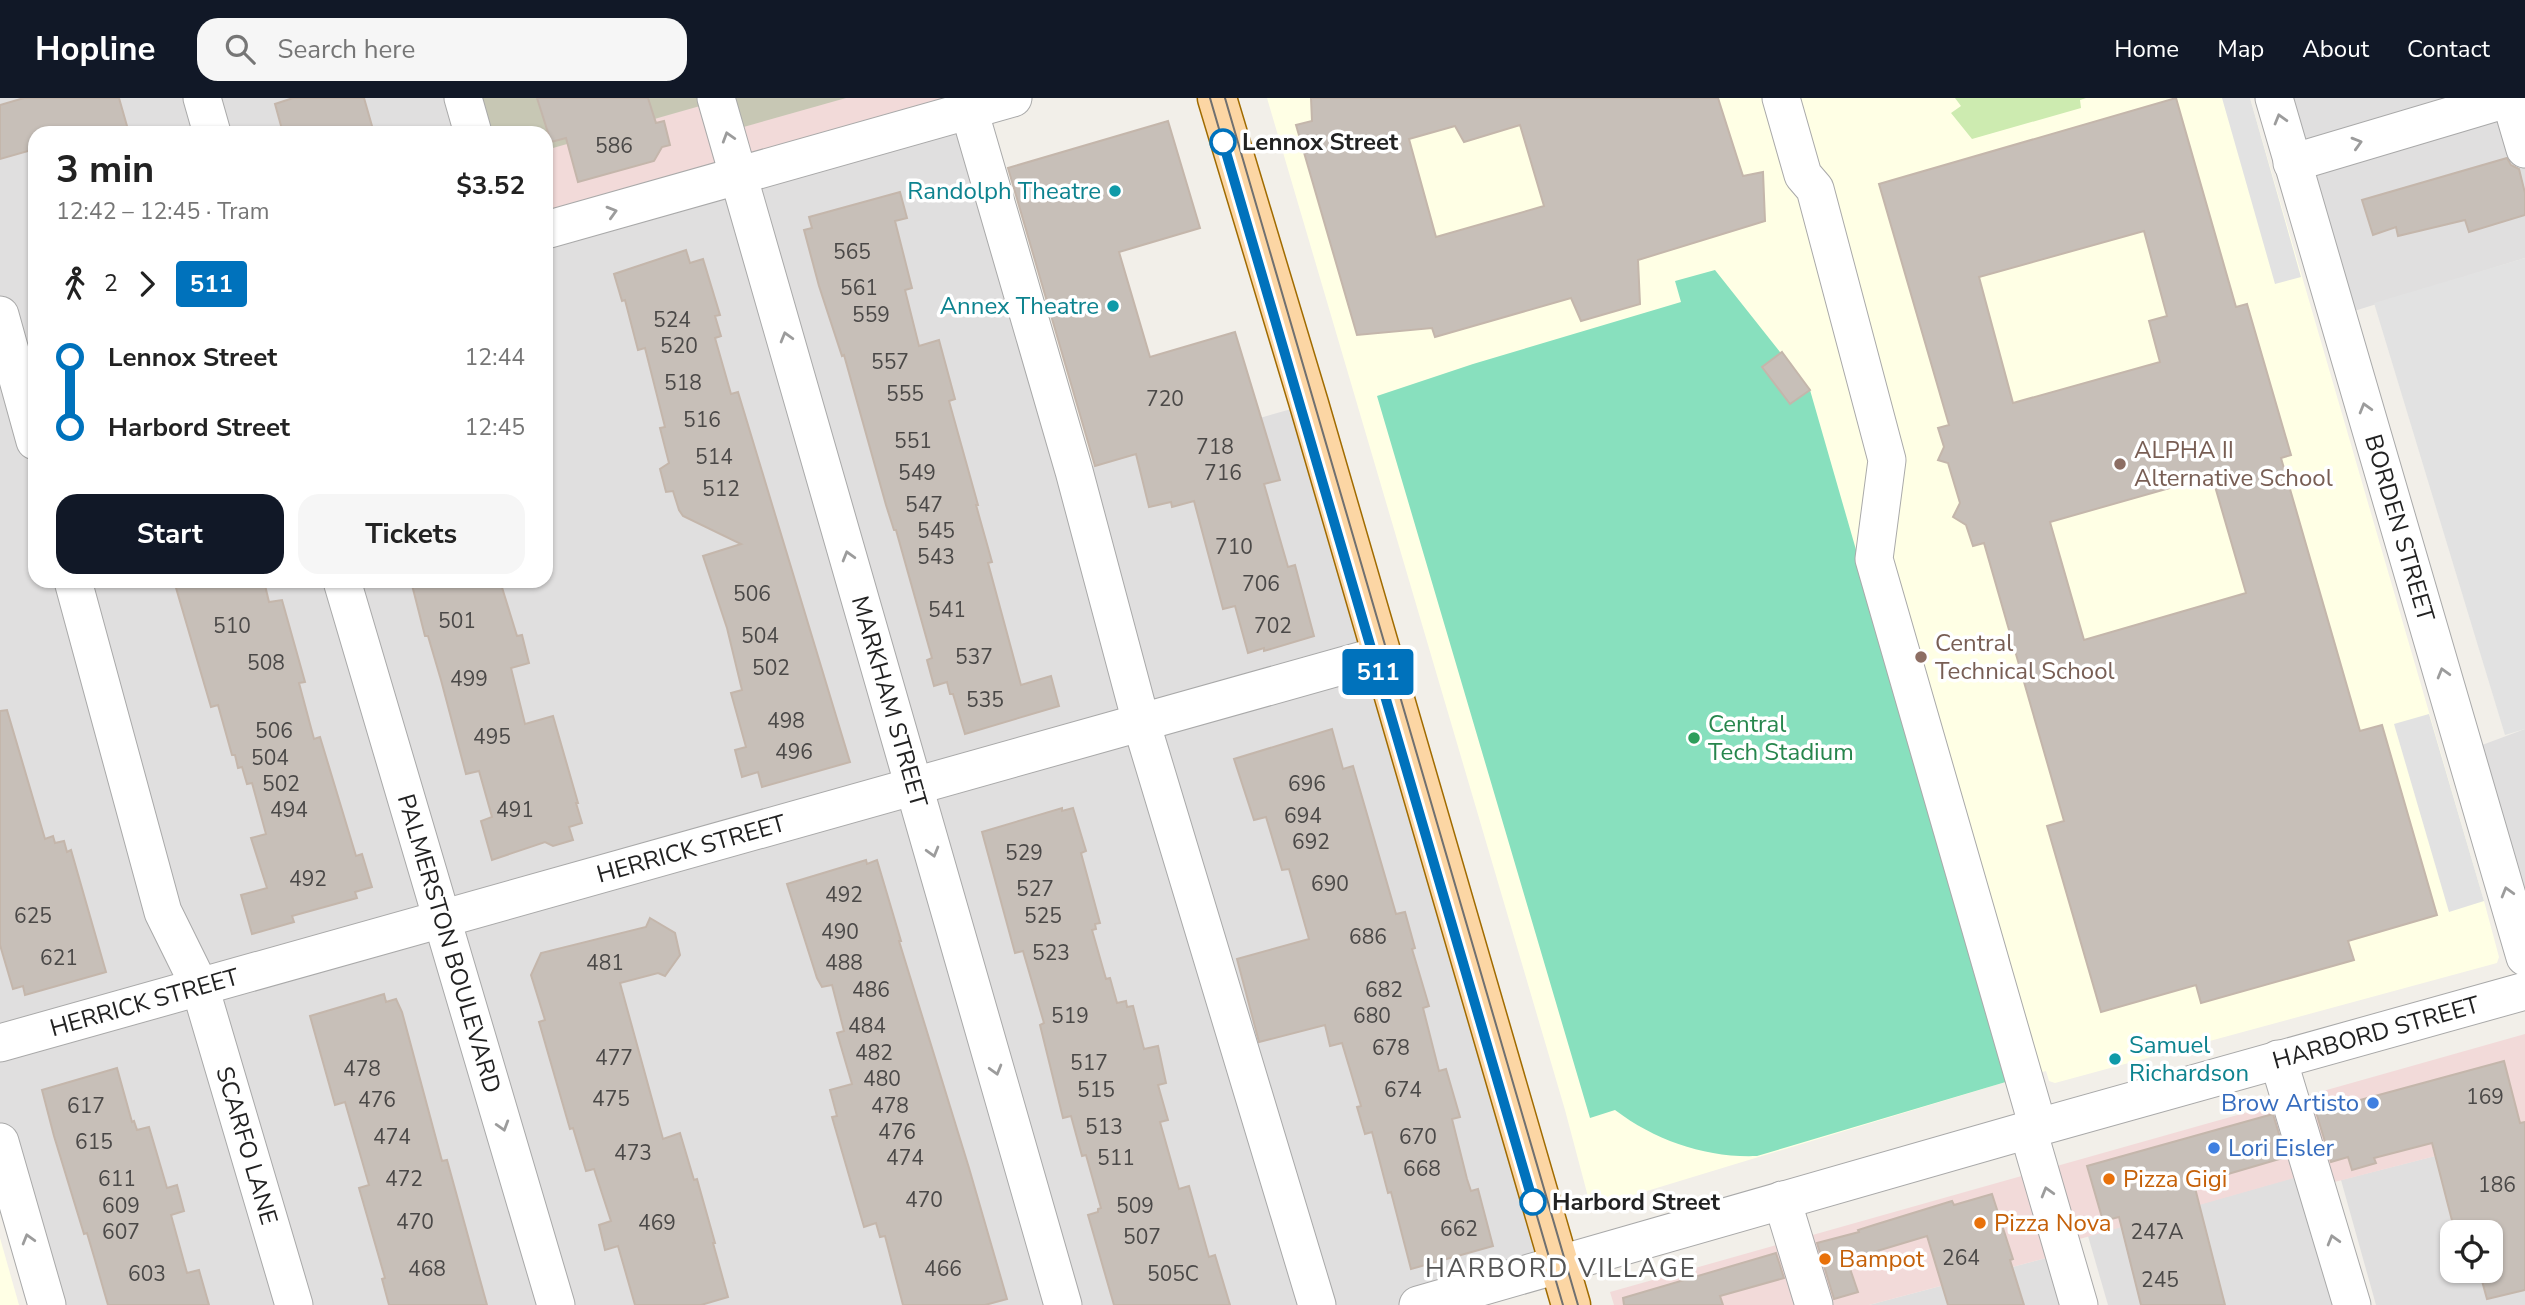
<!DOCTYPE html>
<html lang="en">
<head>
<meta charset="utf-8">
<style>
	body { margin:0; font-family:"Nunito Sans",sans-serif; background:#f6f6f6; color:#222; height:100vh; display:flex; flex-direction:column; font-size:26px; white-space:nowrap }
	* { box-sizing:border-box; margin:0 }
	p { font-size:23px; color:#767676 }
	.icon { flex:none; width:38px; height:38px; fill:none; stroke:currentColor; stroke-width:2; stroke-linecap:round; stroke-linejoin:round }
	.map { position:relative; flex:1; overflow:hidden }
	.drawer { position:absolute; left:28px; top:28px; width:525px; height:462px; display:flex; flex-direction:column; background:#fff; border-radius:21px; box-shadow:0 2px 5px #0004 }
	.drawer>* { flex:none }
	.badge { padding:0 14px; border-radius:5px; font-size:24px; line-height:46px }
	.fabs { position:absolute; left:2440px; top:1122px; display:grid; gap:14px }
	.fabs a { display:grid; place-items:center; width:63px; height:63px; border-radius:14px; background:#fff; box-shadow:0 2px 5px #0004; font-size:35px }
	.map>.badge { position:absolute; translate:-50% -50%; box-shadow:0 0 0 4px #fff }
	.legs { display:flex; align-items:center; gap:10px; height:77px; padding:0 28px; font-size:23px }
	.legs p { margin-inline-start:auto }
	.summary { display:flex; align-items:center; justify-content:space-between; height:119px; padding:0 28px }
	h1 { font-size:38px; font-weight:700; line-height:52px }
	.primary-button { display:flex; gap:14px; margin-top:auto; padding:14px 28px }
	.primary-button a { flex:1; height:80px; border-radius:21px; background:#111827; color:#fff; font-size:28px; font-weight:700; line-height:80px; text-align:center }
	.primary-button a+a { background:#f6f6f6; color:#222 }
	ul { padding:0 28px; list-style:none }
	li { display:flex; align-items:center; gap:24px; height:70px; font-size:26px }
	li i { display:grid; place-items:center; width:10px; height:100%; margin:0 9px; background:currentColor }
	li i::after { content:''; width:18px; height:18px; margin:-9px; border:5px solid; border-radius:50%; background:#fff }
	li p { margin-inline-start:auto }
	li:first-child i { background:linear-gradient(#0000 50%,currentColor 0) }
	li:last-child i { background:linear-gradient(currentColor 50%,#0000 0) }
	header { display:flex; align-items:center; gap:42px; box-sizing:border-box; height:98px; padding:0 35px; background:#111827; color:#fff }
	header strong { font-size:33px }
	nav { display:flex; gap:38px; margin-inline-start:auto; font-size:24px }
	.search { width:490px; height:63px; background:#f6f6f6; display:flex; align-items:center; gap:18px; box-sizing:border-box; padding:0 24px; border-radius:21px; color:#767676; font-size:26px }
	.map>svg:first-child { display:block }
	.residential { fill:#e0dfdf; fill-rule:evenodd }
	.commercial { fill:#f2dad9 }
	.education { fill:#ffffe5 }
	.construction { fill:#c7c7b4 }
	.grass { fill:#cdebb0 }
	.pitch { fill:#88e0be }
	.parking { fill:#e2e2e2 }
	.building { fill:#c7bfb8; stroke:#c4b6ab; stroke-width:2; fill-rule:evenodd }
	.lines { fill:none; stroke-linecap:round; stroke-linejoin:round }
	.minor-casing { stroke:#a9a9a9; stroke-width:39 }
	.major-casing { stroke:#a06b00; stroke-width:41 }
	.minor { stroke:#fff; stroke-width:37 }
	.major { stroke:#fcd6a4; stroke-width:38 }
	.tram { stroke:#707070; stroke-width:2 }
	.oneway { stroke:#9c9c9c }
	.line-1-casing { stroke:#fff; stroke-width:16 }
	.line-1 { stroke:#0072bc; stroke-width:10 }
	.stop-1-dot { fill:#fff; stroke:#0072bc; stroke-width:3.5 }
	.culture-dot { fill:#0f9aa8; stroke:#fff; stroke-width:2.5 }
	.education-dot { fill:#8d6e63; stroke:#fff; stroke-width:2.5 }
	.leisure-dot { fill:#2e9e5b; stroke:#fff; stroke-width:2.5 }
	.shop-dot { fill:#3f7fe0; stroke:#fff; stroke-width:2.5 }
	.food-dot { fill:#e8710a; stroke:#fff; stroke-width:2.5 }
	.labels { text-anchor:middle; stroke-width:7; stroke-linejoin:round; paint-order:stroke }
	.number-label { font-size:21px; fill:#4b4948 }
	.stop-label { font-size:24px; font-weight:bold; fill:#222; stroke:#fff; text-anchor:start }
	.culture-label { font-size:24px; fill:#0d838f; stroke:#fff; text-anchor:end }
	.education-label { font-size:24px; fill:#785e54; stroke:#fff; text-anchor:start }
	.street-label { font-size:24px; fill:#222; stroke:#fff }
	.leisure-label { font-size:24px; fill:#27864d; stroke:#fff; text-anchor:start }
	.shop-label { font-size:24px; fill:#366cbe; stroke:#fff; text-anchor:end }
	.food-label { font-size:24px; fill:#c56008; stroke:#fff; text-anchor:start }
	.neighbourhood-label { font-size:26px; letter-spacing:2px; fill:#555; stroke:#fff }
</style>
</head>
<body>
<header>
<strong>Hopline</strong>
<div class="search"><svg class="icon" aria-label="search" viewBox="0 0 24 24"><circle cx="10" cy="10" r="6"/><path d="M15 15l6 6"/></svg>Search here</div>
<nav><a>Home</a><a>Map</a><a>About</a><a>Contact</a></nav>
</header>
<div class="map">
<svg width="2525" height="1207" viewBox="0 0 2525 1207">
	<rect width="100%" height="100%" fill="#f2efe9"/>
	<g class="residential">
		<polygon points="0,0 463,0 473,35 35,35 35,483 546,483 546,132 969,12 1074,373 1309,306 1558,1167 1418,1207 47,1207 0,1044"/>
		<polygon points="2274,0 2525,0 2525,160 2338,218"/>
		<polygon points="2525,631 2525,801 2466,653"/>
		<path d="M2525,1035V1207H2376L2341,1082ZM2452,1134H2490V1172H2452Z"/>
		<polygon points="2303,1077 2339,1207 2108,1207 2088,1138"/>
		<polygon points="2050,1159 2063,1207 1869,1207"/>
	</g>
	<g class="commercial">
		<polygon points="463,0 1013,0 546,132 546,35"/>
		<polygon points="2525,936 2525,1035 2319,1088 2315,1074 2048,1150 2050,1159 1869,1207 1614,1207 1610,1194"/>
	</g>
	<g class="education">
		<polygon points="1267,0 2250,0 2484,803 2499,859 2497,865 2055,985 2049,983 2046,973 2009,983 1591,1110 1565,1012"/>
		<polygon points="0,1140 19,1207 0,1207"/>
	</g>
	<g class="construction">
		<polygon points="469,0 728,0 546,52 546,35 479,35"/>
		<polygon points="732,0 846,0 740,30"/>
	</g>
	<polygon class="grass" points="1955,0 2086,0 2080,2 2081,10 1972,41 1951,15 1961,8"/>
	<path class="pitch" d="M1715,172L1810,292L2009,983L1757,1058C1706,1060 1656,1043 1615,1012L1590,1020L1377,298L1473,266L1681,204L1675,183Z"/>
	<g class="parking">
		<polygon points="2222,0 2250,0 2301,179 2275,186"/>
		<polygon points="2525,160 2525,631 2505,637 2374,205"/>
		<polygon points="2429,616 2484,803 2449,814 2394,626"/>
	</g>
	<g class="building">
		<polygon points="24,0 119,0 129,35 35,35 35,51 0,61 0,7"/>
		<polygon points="293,0 364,0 374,35 283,35 275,6"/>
		<polygon points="537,0 648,0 656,25 664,23 670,47 662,49 654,63 578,84 566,40 551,44"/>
		<path d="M1311,0H1718L1743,78L1763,74L1765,123L1638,162L1640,206L1581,223L1571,200L1435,239L1432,230L1357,237L1296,27L1312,23ZM1520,27L1544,108L1436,139L1409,41L1455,28L1464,44Z"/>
		<path d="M2176,0L2236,209L2247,206L2291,357L2281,360L2360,633L2382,627L2437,817L2348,843L2354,862L2201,905L2196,887L2101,914L2047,728L2064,723L1984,445L1973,448L1966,427L1953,419L1960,405L1948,365L1938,362L1944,349L1938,330L1949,327L1879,86ZM2144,133L2167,218L2149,223L2160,264L2013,305L1979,179ZM2212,378L2246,495L2084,542L2050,424Z"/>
		<polygon points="1168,23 1200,130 1119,154 1150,259 1235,234 1280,382 1264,386 1288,469 1295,467 1314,538 1264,553 1264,550 1248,555 1235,508 1223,511 1194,403 1172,409 1171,404 1149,409 1136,356 1095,368 1008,70"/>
		<polygon points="2507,60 2511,67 2519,71 2525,95 2525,117 2469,134 2465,122 2398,138 2396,129 2373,137 2362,102"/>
		<polygon points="900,94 907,120 895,123 912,190 905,192 919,248 939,242 955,301 949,303 978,407 976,407 992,464 988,465 1021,587 1051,578 1059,608 965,636 953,596 950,596 947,584 934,588 927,562 932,560 896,432 894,432 886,407 844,257 842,258 819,188 804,132 812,130 809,119"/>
		<polygon points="686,152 690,165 703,161 720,217 715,218 721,238 715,240 731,296 738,294 850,664 762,689 758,674 742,679 735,652 746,649 731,595 742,592 727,530 703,458 741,446 683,418 679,412 673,393 666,394 660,371 669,365 660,330 665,329 645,250 638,252 625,202 622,203 614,176"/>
		<polygon points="1782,254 1810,292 1790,306 1762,269"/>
		<polygon points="174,483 264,483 269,504 282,502 305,584 299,585 314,641 320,639 356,758 362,756 372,789 355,794 357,800 292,818 294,824 252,836 241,797 267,790 251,740 266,736 252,685 247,686 242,669 238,670 235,657 232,657 218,607 211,609"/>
		<polygon points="411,483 500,483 517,538 522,537 529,565 511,570 525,626 553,618 578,705 576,705 582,725 569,729 573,742 553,748 545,744 492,762 481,723 492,719 479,673 466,676 441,582 428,538 425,538"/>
		<polygon points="7,612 45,741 53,738 55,745 64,743 67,754 71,752 106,874 25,897 23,888 13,891 0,847 0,613"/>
		<polygon points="1332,631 1343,671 1353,668 1396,816 1405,814 1415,850 1412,851 1429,908 1423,910 1439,973 1446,971 1460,1019 1452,1021 1467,1081 1471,1093 1478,1091 1493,1148 1411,1171 1391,1094 1388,1095 1372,1034 1365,1036 1357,1009 1361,1008 1342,945 1330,948 1325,927 1259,944 1237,861 1309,841 1289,771 1282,772 1266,719 1254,722 1234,661"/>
		<polygon points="1062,710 1062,713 1073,710 1086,753 1081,755 1100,825 1095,826 1096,831 1092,832 1106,881 1110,880 1117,905 1126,903 1127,909 1133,908 1144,951 1158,948 1166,985 1158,987 1168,1022 1160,1024 1179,1091 1189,1088 1209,1159 1215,1157 1230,1207 1114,1207 1088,1117 1098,1114 1098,1111 1101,1110 1086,1057 1082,1058 1071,1018 1063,1020 1040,927 1044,925 1023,853 1015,855 982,734"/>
		<polygon points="866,762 867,766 877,762 901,843 899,843 969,1070 1007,1201 985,1207 903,1207 885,1138 880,1139 876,1125 864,1129 832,1019 837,1018 830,992 852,986 837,935 844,933 832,887 822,889 817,880 787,786"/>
		<polygon points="650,820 675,835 680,857 665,878 658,875 620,885 663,1041 680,1035 694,1082 697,1081 715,1145 713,1145 728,1199 701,1207 635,1207 618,1148 605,1152 599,1127 611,1123 594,1071 586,1073 573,1030 570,1031 539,924 545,922 531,877 541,855 646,829"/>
		<polygon points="384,896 386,904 396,901 402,914 442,1063 447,1062 487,1207 389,1207 382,1181 385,1180 359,1090 369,1087 345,1004 335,1007 310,918"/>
		<polygon points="2504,963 2520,1025 2525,1024 2525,1192 2487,1201 2479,1172 2490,1172 2490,1134 2455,1134 2432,1045 2374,1060 2376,1065 2352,1072 2348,1059 2331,1064 2316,1014"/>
		<polygon points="117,970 132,1024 134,1023 137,1032 149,1029 167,1090 177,1087 184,1113 171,1117 187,1175 199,1172 209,1207 108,1207 95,1162 87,1135 84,1136 54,1038 42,992"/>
		<polygon points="2273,1016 2286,1059 2194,1086 2225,1207 2141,1207 2119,1119 2103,1123 2087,1068"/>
		<polygon points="1992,1096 2013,1161 2010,1162 2024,1207 1948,1207 1927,1138 1847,1162 1858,1194 1834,1201 1817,1145 1859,1134 1858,1132 1874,1127 1952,1103 1954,1107"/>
		<polygon points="1776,1155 1784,1180 1720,1198 1723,1207 1624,1207 1623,1200"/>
	</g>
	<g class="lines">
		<g class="minor-casing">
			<g id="minor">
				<polyline points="202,0 212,35"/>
				<polyline points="463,0 473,35"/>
				<path id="s1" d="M716,0L1063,1207"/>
				<polyline points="1781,0 1803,77 1815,91 1887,362 1874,461 2038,1029"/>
				<path id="s2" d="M2274,0L2525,859"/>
				<polyline points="2510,0 2525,51"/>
				<polyline points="969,12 1074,373 1141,624 1317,1207"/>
				<polyline points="2292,65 2510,0"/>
				<polyline points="546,132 1013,0"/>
				<polyline points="0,217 35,343"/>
				<path id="s3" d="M73,483L163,814L200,889L294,1207"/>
				<path id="s4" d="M342,483L556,1207"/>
				<path id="s5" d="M0,945L1381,557"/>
				<polyline points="2278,961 2352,1207"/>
				<polyline points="2028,1032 2079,1207"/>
				<polyline points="0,1044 47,1207"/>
				<polyline points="1782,1102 1814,1207"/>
				<path id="s6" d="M1418,1207L2028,1032L2525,893"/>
			</g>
		</g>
		<g class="major-casing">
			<polyline id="major" points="1217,0 1309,306 1571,1207"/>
		</g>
		<use href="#minor" class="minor"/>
		<use href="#major" class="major"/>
		<g class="tram">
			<polyline points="1210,0 1563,1207"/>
			<polyline points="1225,0 1578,1207"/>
		</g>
	</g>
	<defs><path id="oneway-chevron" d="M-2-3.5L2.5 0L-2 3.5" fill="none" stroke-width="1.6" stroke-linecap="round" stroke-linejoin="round" transform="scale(1.75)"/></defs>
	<g class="oneway">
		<use href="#oneway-chevron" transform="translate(2280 21) rotate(-106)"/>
		<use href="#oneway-chevron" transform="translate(728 39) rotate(-107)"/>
		<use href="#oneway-chevron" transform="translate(2357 45) rotate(-16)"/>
		<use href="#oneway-chevron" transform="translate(612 114) rotate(-16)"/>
		<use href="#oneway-chevron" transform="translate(786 239) rotate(-106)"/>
		<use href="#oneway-chevron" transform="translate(2365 310) rotate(-106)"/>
		<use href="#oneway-chevron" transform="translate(848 458) rotate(-106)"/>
		<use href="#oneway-chevron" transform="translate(2443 575) rotate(-106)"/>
		<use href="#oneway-chevron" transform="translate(933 754) rotate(74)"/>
		<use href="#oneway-chevron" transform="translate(2507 794) rotate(-106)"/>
		<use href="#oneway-chevron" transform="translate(996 972) rotate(74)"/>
		<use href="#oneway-chevron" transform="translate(503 1028) rotate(73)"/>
		<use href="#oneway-chevron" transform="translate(2047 1094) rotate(-106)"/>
		<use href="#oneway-chevron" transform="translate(28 1141) rotate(-106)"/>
		<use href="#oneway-chevron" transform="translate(2333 1142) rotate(-106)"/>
	</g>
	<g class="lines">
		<g class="line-1-casing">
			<polyline id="line-1" points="1223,44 1533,1104"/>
		</g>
		<use href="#line-1" class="line-1"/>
	</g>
	<g class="stop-1-dot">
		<circle cx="1223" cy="44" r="12"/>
		<circle cx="1533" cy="1104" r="12"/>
	</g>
	<g class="culture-dot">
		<circle cx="1115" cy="93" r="7"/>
		<circle cx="1113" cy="208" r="7"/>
		<circle cx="2115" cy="961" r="7"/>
	</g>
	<g class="education-dot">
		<circle cx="2120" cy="366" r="7"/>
		<circle cx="1921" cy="559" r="7"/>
	</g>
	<circle class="leisure-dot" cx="1694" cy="640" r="7"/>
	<g class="shop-dot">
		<circle cx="2373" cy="1005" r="7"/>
		<circle cx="2214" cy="1050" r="7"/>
	</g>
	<g class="food-dot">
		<circle cx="2109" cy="1081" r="7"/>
		<circle cx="1980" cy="1125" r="7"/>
		<circle cx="1825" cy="1161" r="7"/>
	</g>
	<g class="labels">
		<g class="number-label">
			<text x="614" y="55">586</text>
			<text x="852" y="161">565</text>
			<text x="859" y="197">561</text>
			<text x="871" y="224">559</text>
			<text x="672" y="229">524</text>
			<text x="679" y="255">520</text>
			<text x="890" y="271">557</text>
			<text x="683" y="292">518</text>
			<text x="905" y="303">555</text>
			<text x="1165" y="308">720</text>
			<text x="702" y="329">516</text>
			<text x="913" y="350">551</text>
			<text x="1215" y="356">718</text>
			<text x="714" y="366">514</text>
			<text x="917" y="382">549</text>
			<text x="1223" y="382">716</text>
			<text x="721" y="398">512</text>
			<text x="924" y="414">547</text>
			<text x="936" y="440">545</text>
			<text x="1234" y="456">710</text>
			<text x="936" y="466">543</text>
			<text x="1261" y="493">706</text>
			<text x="752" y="503">506</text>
			<text x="947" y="519">541</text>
			<text x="457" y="530">501</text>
			<text x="232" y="535">510</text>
			<text x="1273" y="535">702</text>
			<text x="760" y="545">504</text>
			<text x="974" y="566">537</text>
			<text x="266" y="572">508</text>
			<text x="771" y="577">502</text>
			<text x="469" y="588">499</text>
			<text x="985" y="609">535</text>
			<text x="786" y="630">498</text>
			<text x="274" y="640">506</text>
			<text x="492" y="646">495</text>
			<text x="794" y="661">496</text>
			<text x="270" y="667">504</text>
			<text x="281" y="693">502</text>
			<text x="1307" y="693">696</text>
			<text x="289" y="719">494</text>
			<text x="515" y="719">491</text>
			<text x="1303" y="725">694</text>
			<text x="1311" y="751">692</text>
			<text x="1024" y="762">529</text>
			<text x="308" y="788">492</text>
			<text x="1330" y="793">690</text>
			<text x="1035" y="798">527</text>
			<text x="844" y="804">492</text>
			<text x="33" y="825">625</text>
			<text x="1043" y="825">525</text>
			<text x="840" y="841">490</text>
			<text x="1368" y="846">686</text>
			<text x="1051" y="862">523</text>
			<text x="59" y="867">621</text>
			<text x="605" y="872">481</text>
			<text x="844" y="872">488</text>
			<text x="871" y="899">486</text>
			<text x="1384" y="899">682</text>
			<text x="1070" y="925">519</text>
			<text x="1372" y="925">680</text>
			<text x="867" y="935">484</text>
			<text x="1391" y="957">678</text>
			<text x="874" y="962">482</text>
			<text x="614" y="967">477</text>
			<text x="1089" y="972">517</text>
			<text x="362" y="978">478</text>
			<text x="882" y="988">480</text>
			<text x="1096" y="999">515</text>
			<text x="1403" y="999">674</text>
			<text x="2485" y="1006">169</text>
			<text x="611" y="1008">475</text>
			<text x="377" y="1009">476</text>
			<text x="86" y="1015">617</text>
			<text x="890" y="1015">478</text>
			<text x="1104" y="1036">513</text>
			<text x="897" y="1041">476</text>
			<text x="392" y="1046">474</text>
			<text x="1418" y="1046">670</text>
			<text x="94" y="1051">615</text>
			<text x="633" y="1062">473</text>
			<text x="905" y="1067">474</text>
			<text x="1116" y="1067">511</text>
			<text x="1422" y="1078">668</text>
			<text x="117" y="1088">611</text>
			<text x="404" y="1088">472</text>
			<text x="2497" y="1094">186</text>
			<text x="924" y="1109">470</text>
			<text x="121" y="1115">609</text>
			<text x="1135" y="1115">509</text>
			<text x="415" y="1131">470</text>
			<text x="657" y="1132">469</text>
			<text x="1459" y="1138">662</text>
			<text x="121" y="1141">607</text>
			<text x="2157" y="1141">247A</text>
			<text x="1142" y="1146">507</text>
			<text x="1961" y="1167">264</text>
			<text x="427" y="1178">468</text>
			<text x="943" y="1178">466</text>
			<text x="147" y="1183">603</text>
			<text x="1173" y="1183">505C</text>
			<text x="2160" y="1189">245</text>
		</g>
		<g class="stop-label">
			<text x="1242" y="52">Lennox Street</text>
			<text x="1552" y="1112">Harbord Street</text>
		</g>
		<g class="culture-label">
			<text x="1101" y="101">Randolph Theatre</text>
			<text x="1099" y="216">Annex Theatre</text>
			<text x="2129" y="955" text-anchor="start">Samuel<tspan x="2129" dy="28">Richardson</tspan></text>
		</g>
		<g class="education-label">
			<text x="2134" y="360">ALPHA II<tspan x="2134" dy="28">Alternative School</tspan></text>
			<text x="1935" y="553">Central<tspan x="1935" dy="28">Technical School</tspan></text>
		</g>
		<g class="street-label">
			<text dy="8" stroke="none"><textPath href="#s2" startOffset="448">BORDEN STREET</textPath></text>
			<text dy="8" stroke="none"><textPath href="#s1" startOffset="628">MARKHAM STREET</textPath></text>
			<text dy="8" stroke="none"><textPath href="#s5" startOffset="718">HERRICK STREET</textPath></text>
			<text dy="8" stroke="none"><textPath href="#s4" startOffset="378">PALMERSTON BOULEVARD</textPath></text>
			<text dy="8" stroke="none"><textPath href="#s5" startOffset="150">HERRICK STREET</textPath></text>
			<text dy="8" stroke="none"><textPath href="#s6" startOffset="996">HARBORD STREET</textPath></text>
			<text dy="8" stroke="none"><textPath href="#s3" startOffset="592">SCARFO LANE</textPath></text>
		</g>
		<g class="leisure-label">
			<text x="1708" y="634">Central<tspan x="1708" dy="28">Tech Stadium</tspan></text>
		</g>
		<g class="shop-label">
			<text x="2359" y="1013">Brow Artisto</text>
			<text x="2228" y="1058" text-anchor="start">Lori Eisler</text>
		</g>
		<g class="food-label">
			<text x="2123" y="1089">Pizza Gigi</text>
			<text x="1994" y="1133">Pizza Nova</text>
			<text x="1839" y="1169">Bampot</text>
		</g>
		<g class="neighbourhood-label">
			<text x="1561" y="1179">HARBORD VILLAGE</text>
		</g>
	</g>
</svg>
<div class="fabs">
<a><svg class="icon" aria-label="locate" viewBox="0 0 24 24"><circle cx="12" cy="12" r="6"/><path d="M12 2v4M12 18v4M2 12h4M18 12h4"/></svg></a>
</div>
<b class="badge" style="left:1378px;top:574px;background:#0072bc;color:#fff">511</b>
<section class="drawer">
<div class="summary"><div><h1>3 min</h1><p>12:42 – 12:45 · Tram</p></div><b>$3.52</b></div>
<div class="legs"><svg class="icon" aria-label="walk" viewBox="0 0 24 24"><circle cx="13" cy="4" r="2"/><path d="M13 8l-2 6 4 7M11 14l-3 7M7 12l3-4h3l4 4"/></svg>2<svg class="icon" aria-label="forward" viewBox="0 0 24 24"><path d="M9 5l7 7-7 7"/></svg><b class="badge" style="background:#0072bc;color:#fff">511</b></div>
<ul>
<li><i style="color:#0072bc"></i><b>Lennox Street</b><p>12:44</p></li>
<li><i style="color:#0072bc"></i><b>Harbord Street</b><p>12:45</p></li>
</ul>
<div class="primary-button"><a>Start</a><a>Tickets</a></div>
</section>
</div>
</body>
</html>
